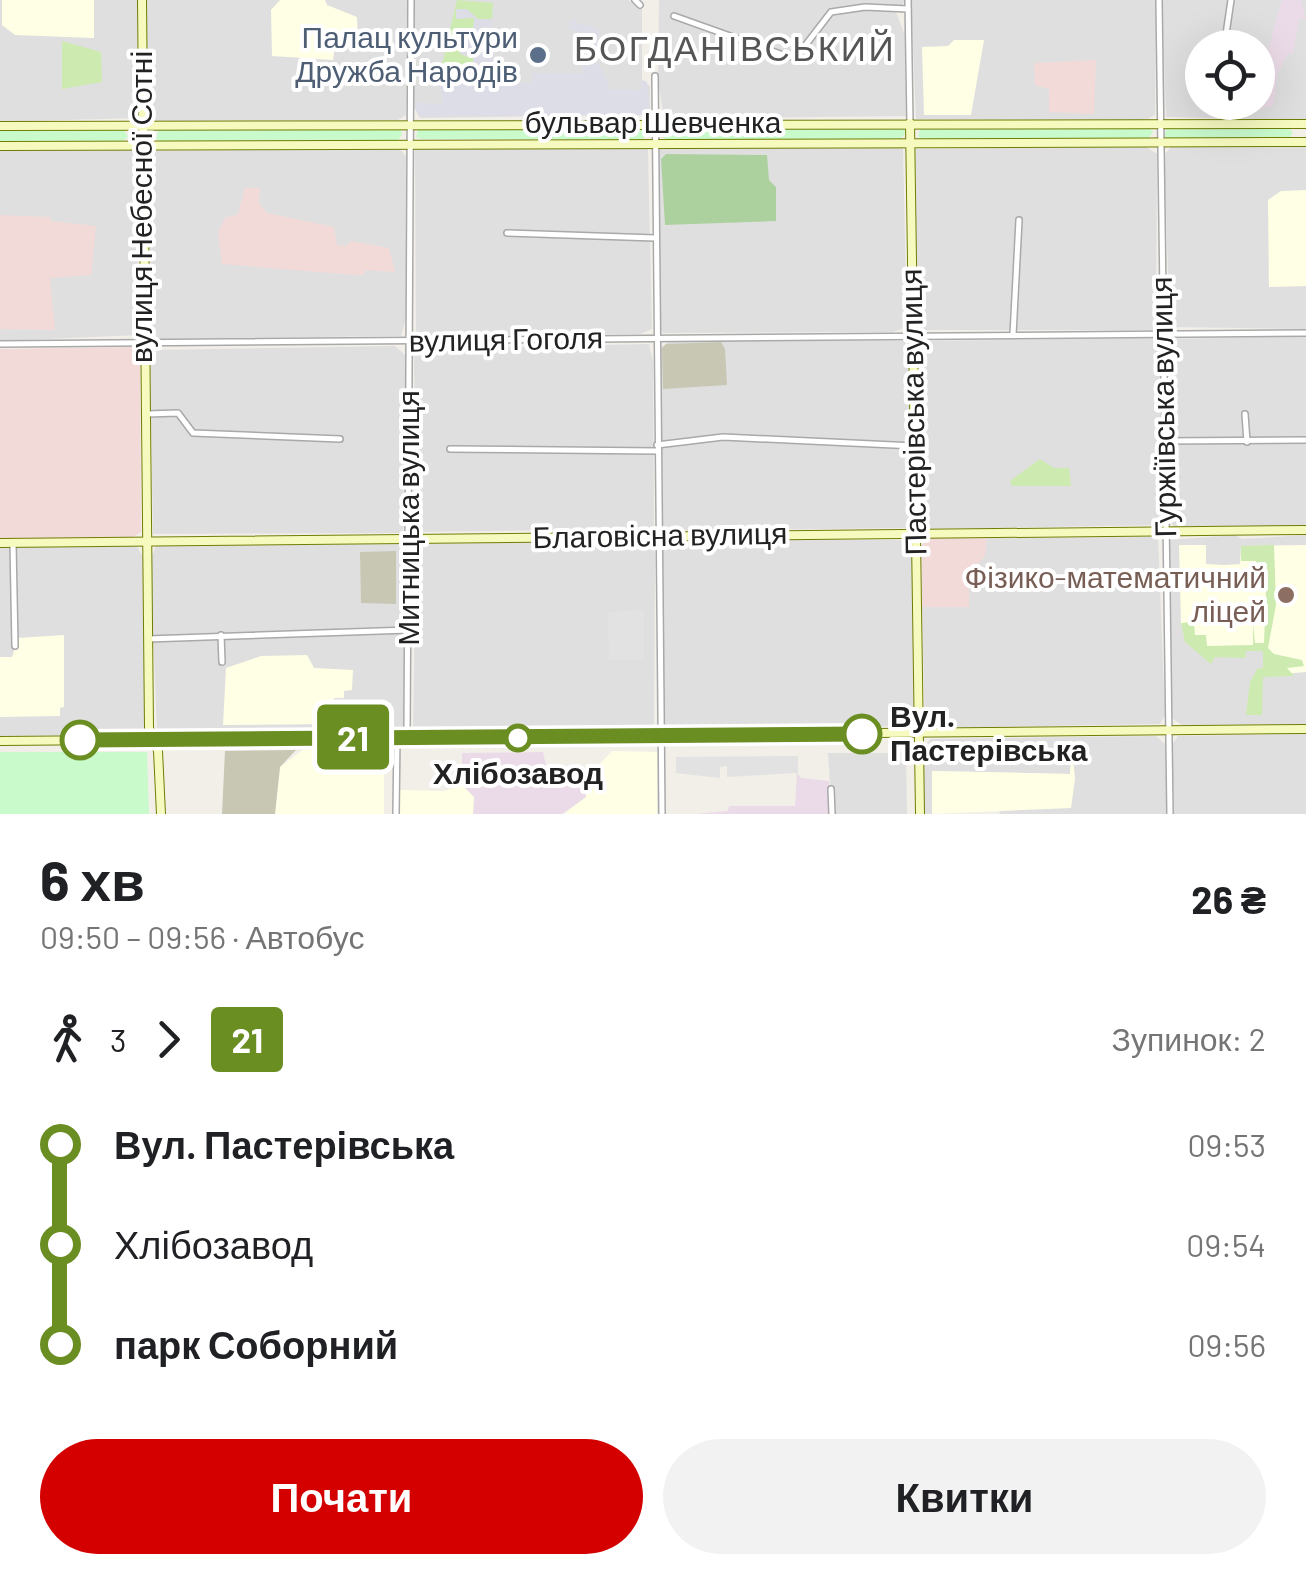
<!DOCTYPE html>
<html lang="uk">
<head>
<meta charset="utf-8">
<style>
	body { margin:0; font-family:Barlow,sans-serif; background:#f2f2f2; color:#202124; height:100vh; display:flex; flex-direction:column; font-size:38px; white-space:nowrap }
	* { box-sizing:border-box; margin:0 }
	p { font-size:32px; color:#757577 }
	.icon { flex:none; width:55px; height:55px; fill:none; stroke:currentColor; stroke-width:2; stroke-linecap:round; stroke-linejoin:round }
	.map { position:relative; height:814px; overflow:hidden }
	.drawer { display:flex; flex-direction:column; background:#fff; flex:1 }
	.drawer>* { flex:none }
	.badge { padding:0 20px; border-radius:8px; font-size:35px; line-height:65px }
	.buttons { position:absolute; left:1185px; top:30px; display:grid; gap:20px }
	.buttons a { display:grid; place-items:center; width:90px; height:90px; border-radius:50%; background:#fff; box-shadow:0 10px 40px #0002; font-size:50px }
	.map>.badge { position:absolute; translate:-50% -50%; box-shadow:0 0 0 5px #fff }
	.legs { display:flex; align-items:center; gap:15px; height:110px; padding:0 40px; font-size:32px }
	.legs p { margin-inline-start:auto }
	.overview { display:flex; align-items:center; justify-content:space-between; height:170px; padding:0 40px }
	h1 { font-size:55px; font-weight:700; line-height:75px }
	.cta { display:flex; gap:20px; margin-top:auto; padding:20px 40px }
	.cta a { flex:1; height:115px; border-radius:60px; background:#d40000; color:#fff; font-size:40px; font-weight:700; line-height:115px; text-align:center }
	.cta a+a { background:#f2f2f2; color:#202124 }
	ul { padding:0 40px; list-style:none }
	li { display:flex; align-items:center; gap:35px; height:100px; font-size:38px }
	li i { display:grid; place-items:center; width:15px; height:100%; margin:0 12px; background:currentColor }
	li i::after { content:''; width:25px; height:25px; margin:-12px; border:8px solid; border-radius:50%; background:#fff }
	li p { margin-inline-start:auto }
	li:first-child i { background:linear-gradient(#0000 50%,currentColor 0) }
	li:last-child i { background:linear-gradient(currentColor 50%,#0000 0) }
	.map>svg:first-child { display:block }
	.residential { fill:#e0dfdf; fill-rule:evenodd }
	.commercial { fill:#f2dad9 }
	.industrial { fill:#ebdbe8 }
	.education { fill:#ffffe5 }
	.construction { fill:#c7c7b4 }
	.grass { fill:#cdebb0 }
	.forest { fill:#add19e }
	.park { fill:#c8facc }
	.parking { fill:#e2e2e2 }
	.plaza { fill:#dddde8 }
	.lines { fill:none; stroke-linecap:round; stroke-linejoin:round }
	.street-casing { stroke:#a9a9a9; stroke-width:8 }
	.secondary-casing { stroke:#707d05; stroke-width:10 }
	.street { stroke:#fff; stroke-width:5 }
	.secondary { stroke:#f7fabf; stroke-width:8 }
	.line-1-casing { stroke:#fff; stroke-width:22 }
	.line-1 { stroke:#6b8e23; stroke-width:15 }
	.service-dot { fill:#5c6f8a; stroke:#fff; stroke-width:4 }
	.education-dot { fill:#8d6e63; stroke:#fff; stroke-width:4 }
	.stop-1-dot { fill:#fff; stroke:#6b8e23; stroke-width:5 }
	.labels { text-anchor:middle; stroke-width:8; stroke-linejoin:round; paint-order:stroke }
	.service-label { font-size:30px; fill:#4e5e75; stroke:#fff; text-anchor:end }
	.street-label { font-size:30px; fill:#222; stroke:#fff }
	.education-label { font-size:30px; fill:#785e54; stroke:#fff; text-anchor:end }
	.stop-label { font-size:30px; font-weight:bold; fill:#222; stroke:#fff; text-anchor:start }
	.quarter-label { font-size:35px; letter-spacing:2.5px; fill:#555; stroke:#fff }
</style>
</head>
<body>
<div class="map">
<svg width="1306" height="814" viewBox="0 0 1306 814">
	<rect width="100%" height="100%" fill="#f2efe9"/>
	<g class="residential">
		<polygon points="0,0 138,0 136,118 0,122"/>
		<polygon points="145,0 407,0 406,115 398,120 151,121 145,113"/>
		<polygon points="414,0 628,0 642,9 642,80 650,86 650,115 420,118 413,105"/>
		<polygon points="659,0 905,0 902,6 860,6 829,11 799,52 786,56 670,15 789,59 802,52 833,15 858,8 895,10 905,35 906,116 664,119 658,81"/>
		<polygon points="911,0 1156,0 1155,115 1146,120 916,119"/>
		<path d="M1162,0H1306V120L1166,117ZM1202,48H1258V102H1202Z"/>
		<polygon points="1145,146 1157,154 1156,330 921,330 917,320 915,149"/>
		<polygon points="1172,146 1306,146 1306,329 1170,327 1164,155"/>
		<polygon points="664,147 903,147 907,327 893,332 663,333 659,327 658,150"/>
		<polygon points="399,148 406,156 406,319 401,336 158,339 149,335 150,151"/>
		<polygon points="415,148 648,149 652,329 640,334 416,336"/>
		<polygon points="129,149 138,154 139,162 138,335 0,341 0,150"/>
		<polygon points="1306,336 1306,526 1174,527 1169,518 1170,339"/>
		<polygon points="1155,338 1160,348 1160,525 923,529 919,341"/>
		<polygon points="670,341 904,341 909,349 911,528 663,531 660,348"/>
		<polygon points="649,344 653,361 654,529 415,532 414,349"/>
		<polygon points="395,346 406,356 403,533 153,534 150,350"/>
		<polygon points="1235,535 1242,539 1306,535 1306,724 1182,725 1172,718 1169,540"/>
		<polygon points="1158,537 1165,715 1160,724 925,728 922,607 955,605 969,573 984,556 987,538"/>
		<polygon points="670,540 908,540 912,559 914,726 667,729 663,722 661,549"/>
		<polygon points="643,541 653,543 655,550 654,729 413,730 416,544"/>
		<polygon points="404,544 404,731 166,734 157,730 150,560 156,546"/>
		<polygon points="129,546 137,547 143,557 145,729 137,734 0,736 0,547"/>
		<polygon points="1306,734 1306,814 1174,814 1172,745 1178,736"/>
		<polygon points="1156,736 1166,745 1168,814 999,814 1001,810 1050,806 1072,779 1073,746 1070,774 932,771 932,814 924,814 924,749 930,739"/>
		<polygon points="828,753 906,753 907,814 832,814"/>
	</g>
	<g class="commercial">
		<polygon points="1096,60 1094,114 1049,112 1049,89 1035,85 1034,63"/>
		<polygon points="245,188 260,188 259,203 267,213 334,227 337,245 346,246 351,241 389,248 395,272 365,270 364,275 356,275 222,264 218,233 225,218 238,214"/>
		<polygon points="0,215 50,217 51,221 96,226 91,275 50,278 55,330 0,329"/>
		<polygon points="131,347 140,358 141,532 133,537 0,539 0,349"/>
		<polygon points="928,538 987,538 985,556 969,573 969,607 922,607 921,546"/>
	</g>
	<g class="industrial">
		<polygon points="1282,0 1301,0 1306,19 1299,18 1293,54 1288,53 1278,74 1273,106 1250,111 1251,103 1258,102 1258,86"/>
		<polygon points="543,752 547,770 562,773 562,781 585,780 586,797 562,814 473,814 474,797 462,785 462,753"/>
		<polygon points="797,773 801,778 829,781 832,814 696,814 728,811 729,806 795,806"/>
	</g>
	<g class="education">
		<polygon points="2,0 94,0 94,38 15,35 2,25"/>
		<polygon points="280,0 325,0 327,5 357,17 358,44 335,47 333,60 272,56 271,10"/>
		<polygon points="954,40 984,40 971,115 924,115 922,47 948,46"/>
		<polygon points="1306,190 1306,286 1269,287 1268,200 1281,191"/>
		<polygon points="1179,545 1206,545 1206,564 1224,565 1240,564 1241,546 1306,545 1306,672 1263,676 1263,651 1206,650 1181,625"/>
		<polygon points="64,635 64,707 60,708 60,716 0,717 0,657 12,657 18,638"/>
		<polygon points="307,655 314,668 353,670 352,690 344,691 344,698 334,698 332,724 223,725 226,668 261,656"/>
		<polygon points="1072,746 1075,779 1071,808 932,814 932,771 1070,774"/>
		<polygon points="384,748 384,814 275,814 280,767 304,749"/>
		<polygon points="612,751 657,752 657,814 564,814 586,797 585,780"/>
		<polygon points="462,785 474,797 473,814 400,814 400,790 444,791"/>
	</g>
	<g class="construction">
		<polygon points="721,342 725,349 727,385 663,389 662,348 666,344"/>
		<polygon points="396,551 396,604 361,603 360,552"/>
		<polygon points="296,750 280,767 275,814 222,814 225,751"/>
	</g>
	<g class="grass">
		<polygon points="457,0 493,3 492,19 477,19 467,9 456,10 456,19 474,17 474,39 460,39 460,54 467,57 473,53 473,63 467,69 441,69"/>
		<polygon points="62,41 101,52 102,82 62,89"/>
		<polygon points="1040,459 1054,468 1069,468 1071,486 1012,486 1010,481"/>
		<polygon points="1274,545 1276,605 1268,648 1274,654 1302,660 1304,666 1287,668 1294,676 1263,677 1262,715 1246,715 1250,682 1257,669 1263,668 1263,651 1246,651 1245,658 1215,657 1211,664 1185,642 1181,623 1194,622 1195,635 1206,635 1207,646 1253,645 1253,623 1255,643 1264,643 1266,588 1253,579 1259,575 1256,561 1241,561 1241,546"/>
	</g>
	<polygon class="forest" points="666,154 767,155 769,180 776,187 776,221 665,225 661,159"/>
	<g class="park">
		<polygon points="419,127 646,127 648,131 643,139 421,139 416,137"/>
		<polygon points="663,127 904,128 905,134 900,139 665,139 661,136"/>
		<polygon points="921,127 1148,127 1153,132 1148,139 922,139 918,136"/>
		<polygon points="1167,128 1288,128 1293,132 1289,139 1168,139 1164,136"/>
		<polygon points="159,129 401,129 402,135 398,140 161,141 156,139"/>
		<polygon points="0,130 124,130 128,137 121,142 0,142"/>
		<polygon points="0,752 147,752 149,814 0,814"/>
	</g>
	<g class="parking">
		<polygon points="644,610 644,660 609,660 608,612"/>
		<polygon points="798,756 798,778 796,773 727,777 727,766 720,767 720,778 676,773 676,757"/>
	</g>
	<polygon class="plaza" points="456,9 467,9 478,19 492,19 492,26 480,27 478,44 493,45 493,73 504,73 505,83 532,83 533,73 583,73 583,33 569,29 569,23 574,19 576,23 594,26 599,31 595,60 608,80 608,89 641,90 642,80 647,82 650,115 418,116 415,102 443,105 439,74 429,74 429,68 464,70 473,64 473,55 460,54 460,39 473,37 474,18 456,19"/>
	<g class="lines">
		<g class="street-casing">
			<g id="street">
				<polyline points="635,0 640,5"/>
				<polyline points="908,0 910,123"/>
				<polyline points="1159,0 1170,814"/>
				<polyline points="674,16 789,57 801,51 831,12 865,7 908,9"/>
				<polyline points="1224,48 1231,0"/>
				<polyline points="655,76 662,814"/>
				<polyline points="507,233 655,238"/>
				<polyline points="1013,335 1019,220"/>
				<polyline points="0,344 1306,333"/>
				<polyline points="147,414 178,413 193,433 340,439"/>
				<polyline points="1245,414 1247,442"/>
				<polyline points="1164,441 1306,440"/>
				<polyline points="657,445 723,437 915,446"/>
				<polyline points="450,449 657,451"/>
				<polyline points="13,543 15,646"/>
				<polyline points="221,635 222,662"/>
				<polyline points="148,639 409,630"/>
				<polyline points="407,737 411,0"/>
				<polyline points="831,789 832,814"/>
				<polyline points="396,814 397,737"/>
			</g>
		</g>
		<g class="secondary-casing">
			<g id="secondary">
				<polyline points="142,0 149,728 158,751 161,814"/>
				<polyline points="910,123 920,814"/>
				<polyline points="0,126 1306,124"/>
				<polyline points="0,146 1306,142"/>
				<polyline points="0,543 1306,530"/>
				<polyline points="0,741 1306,729"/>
			</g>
		</g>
		<use href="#street" class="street"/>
		<use href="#secondary" class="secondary"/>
	</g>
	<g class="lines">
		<g class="line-1-casing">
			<polyline id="line-1" points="80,740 862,734"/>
		</g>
		<use href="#line-1" class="line-1"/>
	</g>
	<circle class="service-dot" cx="538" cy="55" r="10"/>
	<circle class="education-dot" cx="1286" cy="595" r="10"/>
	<g class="stop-1-dot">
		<circle cx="862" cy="734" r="18"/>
		<circle cx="518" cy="738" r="12"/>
		<circle cx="80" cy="740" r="18"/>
	</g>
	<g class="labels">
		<g class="service-label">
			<text x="518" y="48">Палац культури<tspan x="518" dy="34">Дружба Народів</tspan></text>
		</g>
		<g class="street-label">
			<text x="653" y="133">бульвар Шевченка</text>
			<text transform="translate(142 207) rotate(-90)" y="10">вулиця Небесної Сотні</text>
			<text transform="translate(506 340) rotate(-1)" y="10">вулиця Гоголя</text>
			<text transform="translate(1164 407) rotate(-91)" y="10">Гуржіївська вулиця</text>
			<text transform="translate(914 412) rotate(-91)" y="10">Пастерівська вулиця</text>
			<text transform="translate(409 518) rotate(-90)" y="10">Митницька вулиця</text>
			<text transform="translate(660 536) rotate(-1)" y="10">Благовісна вулиця</text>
		</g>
		<g class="education-label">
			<text x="1266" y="588">Фізико-математичний<tspan x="1266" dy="34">ліцей</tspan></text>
		</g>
		<g class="stop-label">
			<text x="890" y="727">Вул.<tspan x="890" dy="34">Пастерівська</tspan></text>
			<text x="518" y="784" text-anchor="middle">Хлібозавод</text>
		</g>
		<g class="quarter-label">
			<text x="735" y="61">БОГДАНІВСЬКИЙ</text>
		</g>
	</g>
</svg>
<div class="buttons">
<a><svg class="icon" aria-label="locate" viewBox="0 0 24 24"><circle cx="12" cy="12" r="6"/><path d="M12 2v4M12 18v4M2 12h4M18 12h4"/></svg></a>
</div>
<b class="badge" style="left:353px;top:737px;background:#6b8e23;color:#fff">21</b>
</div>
<section class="drawer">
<div class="overview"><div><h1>6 хв</h1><p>09:50 – 09:56 · Автобус</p></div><b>26 ₴</b></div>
<div class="legs"><svg class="icon" aria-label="walk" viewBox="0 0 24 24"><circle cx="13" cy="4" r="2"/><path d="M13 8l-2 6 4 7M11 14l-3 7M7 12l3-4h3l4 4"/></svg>3<svg class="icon" aria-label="forward" viewBox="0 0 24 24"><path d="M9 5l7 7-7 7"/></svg><b class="badge" style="background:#6b8e23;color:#fff">21</b><p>Зупинок: 2</p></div>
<ul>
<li><i style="color:#6b8e23"></i><b>Вул. Пастерівська</b><p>09:53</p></li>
<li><i style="color:#6b8e23"></i><span>Хлібозавод</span><p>09:54</p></li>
<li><i style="color:#6b8e23"></i><b>парк Соборний</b><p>09:56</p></li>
</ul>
<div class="cta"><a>Почати</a><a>Квитки</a></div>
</section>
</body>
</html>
